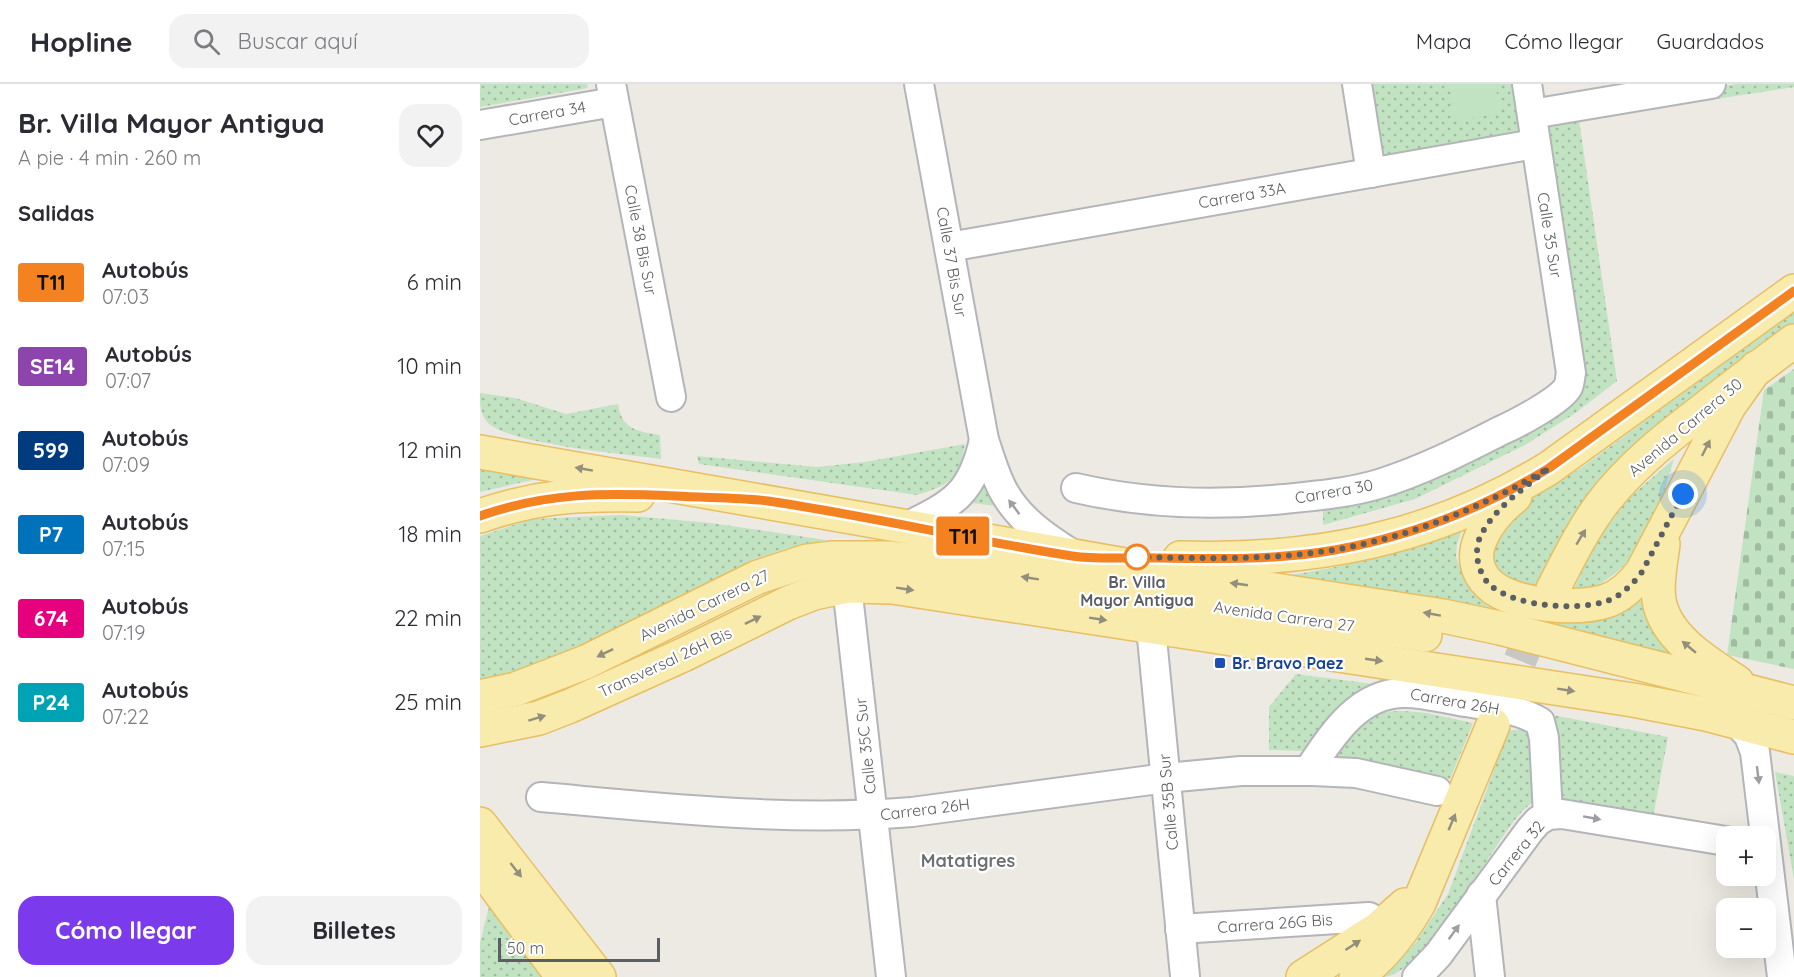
<!DOCTYPE html>
<html lang="es">
<head>
<meta charset="utf-8">
<style>
	body { margin:0; font-family:Quicksand,sans-serif; background:#f2f2f3; color:#2b2b33; height:100vh; display:flex; flex-direction:column; font-size:22px; white-space:nowrap }
	* { box-sizing:border-box; margin:0 }
	p { font-size:20px; color:#7c7c81 }
	.icon { flex:none; width:33px; height:33px; fill:none; stroke:currentColor; stroke-width:2; stroke-linecap:round; stroke-linejoin:round }
	.map { position:relative; flex:1; overflow:hidden }
	.side { display:flex; flex-direction:column; background:#fff; width:480px }
	.side>* { flex:none }
	.badge { padding:0 12px; border-radius:4px; font-size:21px; line-height:39px }
	.fabs { position:absolute; left:1236px; top:742px; display:grid; gap:12px }
	.fabs a { display:grid; place-items:center; width:60px; height:60px; border-radius:12px; background:#fff; box-shadow:0 6px 24px #0002; font-size:30px }
	.scale { position:absolute; left:18px; bottom:15px; width:162px; box-sizing:border-box; padding-left:6px; border:3px solid #5b5e62; border-top:0; font-size:16px; line-height:21px; white-space:nowrap; color:#5b5e62; -webkit-text-stroke:4px #fff; paint-order:stroke }
	.you { position:absolute; width:30px; height:30px; margin:-15px; border:4px solid #fff; border-radius:50%; background:#1a73e8; box-shadow:0 0 0 9px #1a73e833 }
	.map>.badge { position:absolute; translate:-50% -50%; box-shadow:0 0 0 3px #fff }
	h2 { padding:0 18px; font-size:22px; line-height:54px }
	.round { display:grid; place-items:center; flex:none; width:63px; height:63px; border-radius:18px; background:#f2f2f3 }
	.head { display:flex; align-items:center; justify-content:space-between; height:102px; padding:0 18px }
	h1 { font-size:28px; font-weight:700; line-height:45px }
	.action { display:flex; gap:12px; margin-top:auto; padding:12px 18px }
	.action a { flex:1; height:69px; border-radius:18px; background:#7c3aed; color:#fff; font-size:24px; font-weight:700; line-height:69px; text-align:center }
	.action a+a { background:#f2f2f3; color:#2b2b33 }
	ul { padding:0; list-style:none }
	li { display:flex; align-items:center; gap:18px; height:84px; padding:0 18px }
	li div { flex:1 }
	li b { display:block; font-size:22px }
	li em { font-style:normal }
	li .badge { min-width:66px; font-weight:700; text-align:center }
	header { display:flex; align-items:center; gap:36px; box-sizing:border-box; height:84px; padding:0 30px; background:#fff; border-bottom:2px solid #e1e1e2 }
	header strong { font-size:28px }
	nav { display:flex; gap:33px; margin-inline-start:auto; font-size:21px }
	.search { width:420px; height:54px; background:#f2f2f3; display:flex; align-items:center; gap:15px; box-sizing:border-box; padding:0 21px; border-radius:18px; color:#7c7c81; font-size:22px }
	main { display:flex; flex:1; min-height:0 }
	.map>svg:first-child { display:block }
	.grass { fill:url(#grass-dots) }
	.cemetery { fill:url(#cemetery-stones) }
	.pitch { fill:#c1e3c1 }
	.lines { fill:none; stroke-linecap:round; stroke-linejoin:round }
	.major-tunnel { stroke:#c8c7c3; stroke-width:33; stroke-dasharray:33 16; stroke-linecap:butt }
	.minor-casing { stroke:#b3b5b9; stroke-width:32 }
	.major-casing { stroke:#e7bf62; stroke-width:36 }
	.minor { stroke:#fff; stroke-width:28 }
	.major { stroke:#f9ebac; stroke-width:33 }
	.oneway { fill:#928f7c }
	.oneway2 { fill:#9d9ea1 }
	.line-casing { stroke:#fff; stroke-width:14 }
	.line { stroke:#f58220; stroke-width:9 }
	.walk { stroke:#5b5e62; stroke-width:6; stroke-dasharray:0 10.8 }
	.stop-dot { fill:#fff; stroke:#f58220; stroke-width:3 }
	.transit-dot { fill:#1a4fb4; stroke:#fff; stroke-width:2 }
	.labels { text-anchor:middle; stroke-width:4.5; stroke-linejoin:round; paint-order:stroke }
	.street-label { font-size:16px; fill:#5b5e62; stroke:#fff }
	.stop-label { font-size:16px; font-weight:bold; fill:#5b5e62; stroke:#fff }
	.transit-label { font-size:16px; font-weight:bold; fill:#164399; stroke:#fff; text-anchor:start }
	.neighbourhood-label { font-size:18px; font-weight:bold; fill:#6c7074; stroke:#fff }
</style>
</head>
<body>
<header>
<strong>Hopline</strong>
<div class="search"><svg class="icon" aria-label="search" viewBox="0 0 24 24"><circle cx="10" cy="10" r="6"/><path d="M15 15l6 6"/></svg>Buscar aquí</div>
<nav><a>Mapa</a><a>Cómo llegar</a><a>Guardados</a></nav>
</header>
<main>
<section class="side">
<div class="head"><div><h1>Br. Villa Mayor Antigua</h1><p>A pie · 4 min · 260 m</p></div><a class="round"><svg class="icon" aria-label="heart" viewBox="0 0 24 24"><path d="M12 20l-8-8c-3-5 5-10 8-4 3-6 11-1 8 4z"/></svg></a></div>
<h2>Salidas</h2>
<ul>
<li><span class="badge" style="background:#f58220;color:#111">T11</span><div><b>Autobús</b><p>07:03</p></div><em>6 min</em></li>
<li><span class="badge" style="background:#8e44ad;color:#fff">SE14</span><div><b>Autobús</b><p>07:07</p></div><em>10 min</em></li>
<li><span class="badge" style="background:#003b80;color:#fff">599</span><div><b>Autobús</b><p>07:09</p></div><em>12 min</em></li>
<li><span class="badge" style="background:#0072bc;color:#fff">P7</span><div><b>Autobús</b><p>07:15</p></div><em>18 min</em></li>
<li><span class="badge" style="background:#e6007e;color:#fff">674</span><div><b>Autobús</b><p>07:19</p></div><em>22 min</em></li>
<li><span class="badge" style="background:#00a3b4;color:#fff">P24</span><div><b>Autobús</b><p>07:22</p></div><em>25 min</em></li>
</ul>
<div class="action"><a>Cómo llegar</a><a>Billetes</a></div>
</section>
<div class="map">
<svg width="1314" height="893" viewBox="0 0 1314 893">
	<defs>
		<pattern id="grass-dots" width="8" height="8" patternUnits="userSpaceOnUse" patternTransform="scale(1.5)"><rect width="8" height="8" fill="#c1e3c1"/><path d="M2 2h.1M6 6h.1" fill="none" stroke="#a0bba0" stroke-width="1.8" stroke-linecap="round"/></pattern>
		<pattern id="cemetery-stones" width="16" height="16" patternUnits="userSpaceOnUse" patternTransform="scale(1.5)"><rect width="16" height="16" fill="#c1e3c1"/><path d="M2 7V4a2 2 0 0 1 4 0v3zM10 15v-3a2 2 0 0 1 4 0v3z" fill="#a0bba0"/></pattern>
	</defs>
	<rect width="100%" height="100%" fill="#edeae3"/>
	<g class="grass">
		<polygon points="0,0 107,0 108,4 0,23"/>
		<polygon points="888,0 1034,0 1042,50 901,74"/>
		<polygon points="1257,0 1314,0 1314,3 1099,36 1137,297 1094,330 1045,361 935,415 843,441 843,426 903,409 1081,324 1059,34"/>
		<polygon points="1314,228 1314,241 1145,371 1115,401 1098,424 1076,460 1060,504 1037,501 1024,491 1016,481 1013,468 1014,458 1040,422 1101,384"/>
		<path d="M0,309L35,314L86,330L138,320C142,346 157,347 180,351L181,375C144,370 33,361 8,339C0,330 0,321 0,309Z"/>
		<path d="M485,360C479,396 471,400 437,411L219,380L217,372L337,383L385,378Z"/>
		<path d="M1194,375C1180,421 1165,476 1119,500C1111,504 1101,506 1092,509L1117,456L1150,413Z"/>
		<polygon points="0,380 70,392 0,408"/>
		<polygon points="506,387 524,423 484,418"/>
		<polygon points="141,431 231,439 346,456 308,464 274,475 160,537 80,575 0,598 0,452 52,435"/>
		<path d="M982,446L977,460L976,473L984,495L993,509L1008,522L1023,528L1038,532L1160,507L1167,535L1181,559L1205,586L782,495C854,486 914,471 982,446Z"/>
		<polygon points="816,590 893,600 876,612 825,667 789,666 789,623"/>
		<path d="M924,627L947,629L993,639L970,695L847,676C863,658 880,633 905,628C911,627 918,627 924,627Z"/>
		<polygon points="1067,630 1188,653 1172,739 1073,723"/>
		<path d="M1029,646H1048L1053,718C1048,722 1043,726 1039,731C1012,761 943,893 903,893L934,861L968,810Z"/>
		<polygon points="1295,688 1314,692 1314,795"/>
		<polygon points="11,815 67,893 0,893 0,859"/>
	</g>
	<polygon class="cemetery" points="1314,285 1314,585 1247,571 1284,306"/>
	<polygon class="pitch" points="969,0 1015,0 1021,29 975,37"/>
	<g class="lines">
		<polyline class="major-tunnel" points="1021,622 1046,562 1073,505"/>
		<g class="minor-casing">
			<g id="minor">
				<polyline points="131,0 191,313"/>
				<path d="M439,0L504,356C510,373 515,392 524,408C540,436 565,453 592,470"/>
				<polyline points="877,0 891,89"/>
				<polyline points="1052,30 1231,0"/>
				<polyline points="0,41 134,18"/>
				<polyline points="469,163 1055,60"/>
				<path d="M596,404C665,420 734,422 804,415C835,412 869,409 899,400C941,387 981,367 1020,347C1036,340 1080,317 1088,303C1090,299 1090,293 1091,289L1047,0"/>
				<path d="M428,442C475,419 492,409 504,356"/>
				<polyline points="367,502 411,893"/>
				<polyline points="671,544 705,892"/>
				<polyline points="1257,638 1269,652 1275,668 1302,893"/>
				<path d="M828,687C851,653 877,610 922,609C942,608 965,615 985,618C1010,622 1039,625 1060,638L1064,654L1068,731"/>
				<path d="M61,713C185,724 308,738 432,728L686,694L761,687H832L876,689L957,707"/>
				<polyline points="1001,811 1010,893"/>
				<polyline points="700,845 889,833"/>
				<polyline points="937,893 958,871 1050,746 1058,737 1068,731 1082,730 1246,757"/>
			</g>
		</g>
		<g class="major-casing">
			<g id="major">
				<polyline points="0,368 725,495 963,532 1020,544 1314,619"/>
				<path d="M1035,412C1010,432 978,472 1010,501C1033,522 1098,526 1126,517C1141,512 1153,500 1162,488L1249,322L1276,284"/>
				<path d="M0,432C57,412 99,410 158,411"/>
				<path d="M1183,460C1181,478 1176,498 1179,516C1185,554 1228,579 1257,598"/>
				<path d="M700,474C835,478 954,455 1069,384L1314,207"/>
				<path d="M1073,505C1088,476 1102,447 1121,421C1149,384 1185,355 1222,327C1252,303 1283,280 1314,257"/>
				<polyline points="0,613 36,605 106,578 278,493 327,477 351,474 409,474 459,480 724,521 945,551"/>
				<polyline points="0,646 59,634 90,622 205,570 308,519 334,509 367,502 412,503 1153,616 1226,630 1314,653"/>
				<polyline points="0,740 119,893"/>
				<polyline points="0,782 83,893"/>
				<polyline points="823,893 898,845 925,821"/>
				<path d="M876,893C903,873 922,849 939,819L1013,641"/>
			</g>
		</g>
		<use href="#minor" class="minor"/>
		<use href="#major" class="major"/>
	</g>
	<defs><path id="oneway-solid" d="M-6-.8H1V-3.2L6.5 0L1 3.2V.8H-6Z" transform="scale(1.5)"/></defs>
	<g class="oneway">
		<use href="#oneway-solid" transform="translate(1226 364) rotate(-63)"/>
		<use href="#oneway-solid" transform="translate(104 385) rotate(-170)"/>
		<use href="#oneway-solid" transform="translate(1101 453) rotate(-59)"/>
		<use href="#oneway-solid" transform="translate(550 494) rotate(-171)"/>
		<use href="#oneway-solid" transform="translate(759 500) rotate(-172)"/>
		<use href="#oneway-solid" transform="translate(425 505) rotate(9)"/>
		<use href="#oneway-solid" transform="translate(952 530) rotate(-170)"/>
		<use href="#oneway-solid" transform="translate(618 535) rotate(9)"/>
		<use href="#oneway-solid" transform="translate(273 536) rotate(-26)"/>
		<use href="#oneway-solid" transform="translate(1209 563) rotate(-140)"/>
		<use href="#oneway-solid" transform="translate(125 569) rotate(154)"/>
		<use href="#oneway-solid" transform="translate(894 576) rotate(8)"/>
		<use href="#oneway-solid" transform="translate(1086 606) rotate(9)"/>
		<use href="#oneway-solid" transform="translate(57 634) rotate(-17)"/>
		<use href="#oneway-solid" transform="translate(972 738) rotate(-67)"/>
		<use href="#oneway-solid" transform="translate(36 786) rotate(52)"/>
		<use href="#oneway-solid" transform="translate(873 861) rotate(-33)"/>
	</g>
	<g class="oneway2">
		<use href="#oneway-solid" transform="translate(534 423) rotate(-127)"/>
		<use href="#oneway-solid" transform="translate(1278 691) rotate(83)"/>
		<use href="#oneway-solid" transform="translate(1112 734) rotate(10)"/>
		<use href="#oneway-solid" transform="translate(974 848) rotate(-54)"/>
	</g>
	<g class="lines">
		<g class="line-casing">
			<path id="line" d="M0,432C68,408 125,409 195,412C226,414 258,413 288,417C390,432 490,456 592,472C620,476 651,473 679,474C738,475 797,476 855,466C931,452 1004,424 1069,384L1314,207"/>
		</g>
		<use href="#line" class="line"/>
		<path class="walk" d="M657,473H652C719,474 786,477 853,466C928,454 1004,423 1069,384C1045,404 1016,422 1001,451C997,459 996,469 998,478C1000,487 1004,496 1011,502C1037,523 1096,527 1127,517C1141,512 1153,500 1162,488L1203,410"/>
	</g>
	<circle class="stop-dot" cx="657" cy="473" r="12"/>
	<rect class="transit-dot" x="734" y="573" width="12" height="12" rx="3"/>
	<g class="labels">
		<g class="street-label">
			<text transform="translate(67 29) rotate(-10)" y="6">Carrera 34</text>
			<text transform="translate(762 111) rotate(-10)" y="6">Carrera 33A</text>
			<text transform="translate(1070 151) rotate(81)" y="6">Calle 35 Sur</text>
			<text transform="translate(161 156) rotate(79)" y="6">Calle 38 Bis Sur</text>
			<text transform="translate(472 178) rotate(80)" y="6">Calle 37 Bis Sur</text>
			<text transform="translate(1205 343) rotate(-40)" y="6">Avenida Carrera 30</text>
			<text transform="translate(854 407) rotate(-10)" y="6">Carrera 30</text>
			<text transform="translate(224 521) rotate(-26)" y="6">Avenida Carrera 27</text>
			<text transform="translate(804 532) rotate(8)" y="6">Avenida Carrera 27</text>
			<text transform="translate(185 578) rotate(-25)" y="6">Transversal 26H Bis</text>
			<text transform="translate(975 617) rotate(10)" y="6">Carrera 26H</text>
			<text transform="translate(385 662) rotate(-96)" y="6">Calle 35C Sur</text>
			<text transform="translate(688 718) rotate(-95)" y="6">Calle 35B Sur</text>
			<text transform="translate(445 725) rotate(-7)" y="6">Carrera 26H</text>
			<text transform="translate(1036 769) rotate(-51)" y="6">Carrera 32</text>
			<text transform="translate(795 839) rotate(-4)" y="6">Carrera 26G Bis</text>
		</g>
		<g class="stop-label">
			<text x="657" y="504">Br. Villa<tspan x="657" dy="18">Mayor Antigua</tspan></text>
		</g>
		<g class="transit-label">
			<text x="752" y="585">Br. Bravo Paez</text>
		</g>
		<g class="neighbourhood-label">
			<text x="488" y="783">Matatigres</text>
		</g>
	</g>
</svg>
<div class="fabs">
<a>+</a>
<a>−</a>
</div>
<div class="scale">50 m</div>
<div class="you" style="left:1203px;top:410px"></div>
<b class="badge" style="left:483px;top:452px;background:#f58220;color:#111">T11</b>
</div>
</main>
</body>
</html>
